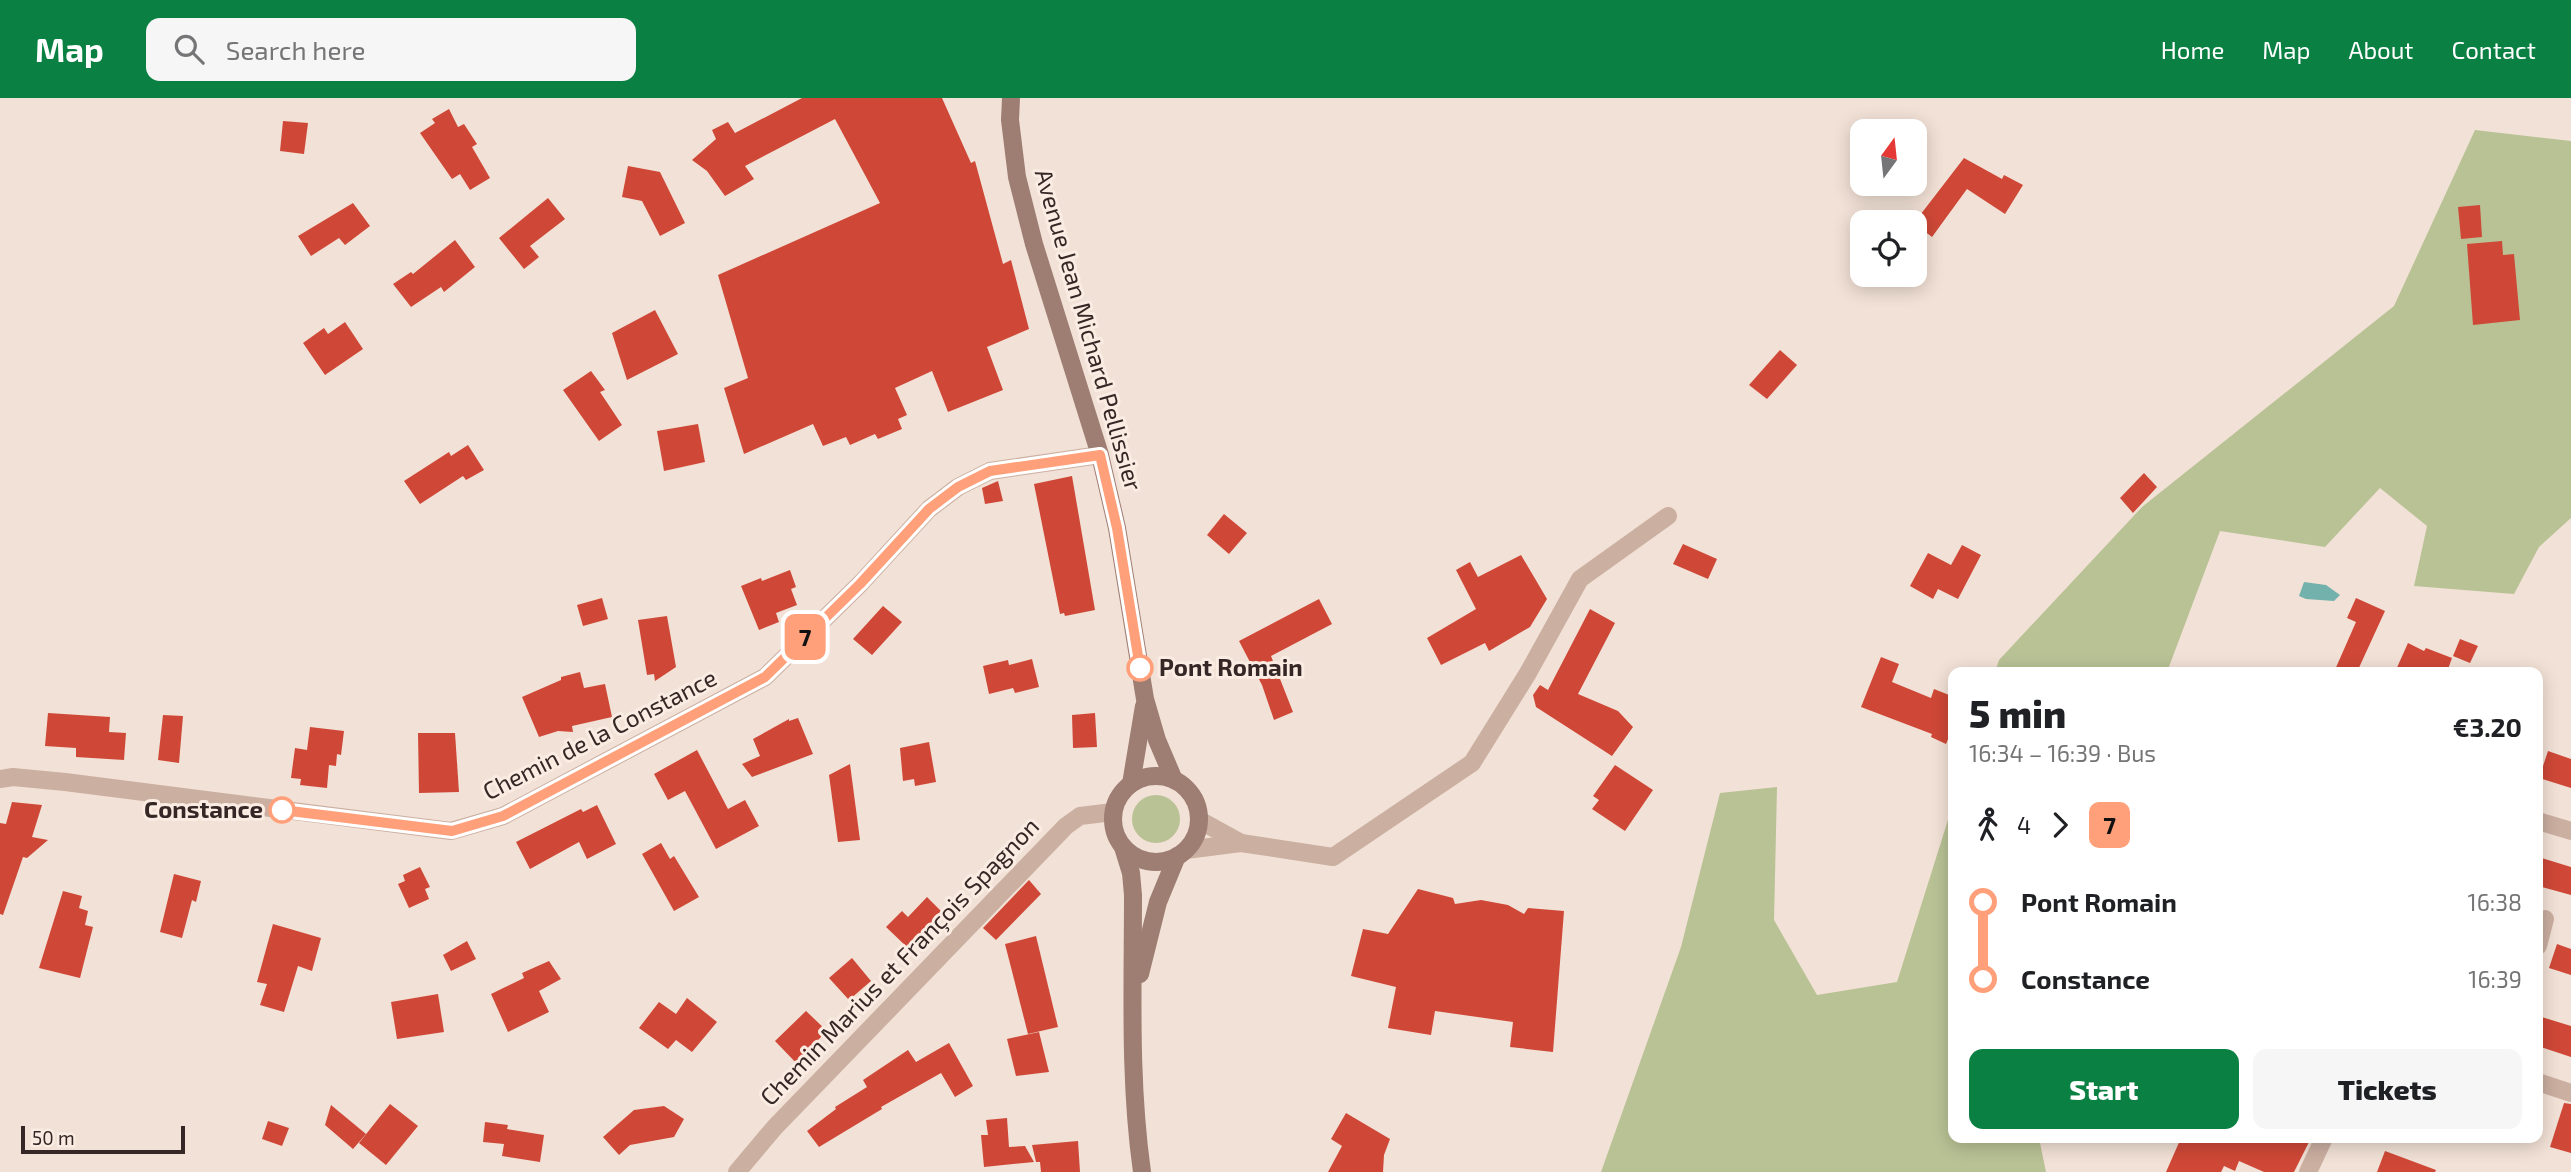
<!DOCTYPE html>
<html lang="en">
<head>
<meta charset="utf-8">
<style>
	body { margin:0; font-family:"Exo 2",sans-serif; background:#f6f6f6; color:#202124; height:100vh; display:flex; flex-direction:column; font-size:26px; white-space:nowrap }
	* { box-sizing:border-box; margin:0 }
	p { font-size:23px; color:#757577 }
	.icon { flex:none; width:38px; height:38px; fill:none; stroke:currentColor; stroke-width:2; stroke-linecap:round; stroke-linejoin:round }
	.map { position:relative; flex:1; overflow:hidden }
	.side { position:absolute; left:1948px; top:569px; width:595px; height:476px; display:flex; flex-direction:column; background:#fff; border-radius:14px; box-shadow:0 4px 18px #0003 }
	.side>* { flex:none }
	.badge { padding:0 14px; border-radius:10px; font-size:24px; line-height:46px }
	.needle { width:46px; rotate:15deg }
	.tools { position:absolute; left:1850px; top:21px; display:grid; gap:14px }
	.tools a { display:grid; place-items:center; width:77px; height:77px; border-radius:14px; background:#fff; box-shadow:0 4px 18px #0003; font-size:35px }
	.scale { position:absolute; left:21px; bottom:18px; width:164px; box-sizing:border-box; padding-left:7px; border:4px solid #352725; border-top:0; font-size:19px; line-height:24px; white-space:nowrap; color:#352725; -webkit-text-stroke:5px #faece2; paint-order:stroke }
	.map>.badge { position:absolute; translate:-50% -50%; box-shadow:0 0 0 4px #fff }
	.legs { display:flex; align-items:center; gap:10px; height:77px; padding:0 21px; font-size:23px }
	.legs p { margin-inline-start:auto }
	.headline { display:flex; align-items:center; justify-content:space-between; height:119px; padding:0 21px }
	h1 { font-size:38px; font-weight:800; line-height:52px }
	.action { display:flex; gap:14px; margin-top:auto; padding:14px 21px }
	.action a { flex:1; height:80px; border-radius:14px; background:#0b8043; color:#fff; font-size:28px; font-weight:800; line-height:80px; text-align:center }
	.action a+a { background:#f6f6f6; color:#202124 }
	ul { padding:0 21px; list-style:none }
	li { display:flex; align-items:center; gap:24px; height:77px; font-size:26px }
	li i { display:grid; place-items:center; width:10px; height:100%; margin:0 9px; background:currentColor }
	li i::after { content:''; width:18px; height:18px; margin:-9px; border:5px solid; border-radius:50%; background:#fff }
	li p { margin-inline-start:auto }
	li:first-child i { background:linear-gradient(#0000 50%,currentColor 0) }
	li:last-child i { background:linear-gradient(currentColor 50%,#0000 0) }
	header { display:flex; align-items:center; gap:42px; box-sizing:border-box; height:98px; padding:0 35px; background:#0b8043; color:#fff }
	header strong { font-size:33px }
	nav { display:flex; gap:38px; margin-inline-start:auto; font-size:24px }
	.search { width:490px; height:63px; background:#f6f6f6; display:flex; align-items:center; gap:18px; box-sizing:border-box; padding:0 24px; border-radius:14px; color:#757577; font-size:26px }
	.map>svg:first-child { display:block }
	.green { fill:#b9c295 }
	.water { fill:#73b1ac }
	.building { fill:#cf4837 }
	.lines { fill:none; stroke-linecap:round; stroke-linejoin:round }
	.street { stroke:#cbafa1; stroke-width:18 }
	.secondary { stroke:#9e7d73; stroke-width:18 }
	.line-1-casing { stroke:#fff; stroke-width:16 }
	.line-1 { stroke:#ffa07a; stroke-width:10 }
	.stop-1-dot { fill:#fff; stroke:#ffa07a; stroke-width:3.5 }
	.labels { text-anchor:middle; stroke-width:6; stroke-linejoin:round; paint-order:stroke }
	.street-label { font-size:24px; fill:#352725; stroke:#faece2 }
	.stop-label { font-size:24px; font-weight:bold; fill:#352725; stroke:#faece2; text-anchor:start }
</style>
</head>
<body>
<header>
<strong>Map</strong>
<div class="search"><svg class="icon" aria-label="search" viewBox="0 0 24 24"><circle cx="10" cy="10" r="6"/><path d="M15 15l6 6"/></svg>Search here</div>
<nav><a>Home</a><a>Map</a><a>About</a><a>Contact</a></nav>
</header>
<div class="map">
<svg width="2571" height="1074" viewBox="0 0 2571 1074">
	<rect width="100%" height="100%" fill="#f2e1d6"/>
	<g class="green">
		<polygon points="2475,32 2571,43 2571,420 2539,449 2514,496 2414,488 2427,428 2380,390 2325,449 2220,433 2167,574 1995,574 1999,562 2142,409 2394,208"/>
		<polygon points="1777,689 1774,822 1817,897 1897,884 1953,706 1953,1040 2039,1040 2046,1074 1601,1074 1681,849 1720,695"/>
		<circle cx="1156" cy="721" r="24"/>
	</g>
	<polygon class="water" points="2304,484 2326,487 2340,497 2334,503 2306,501 2299,498"/>
	<g class="building">
		<polygon points="802,0 942,0 971,65 975,63 1003,166 1011,162 1029,231 987,249 1003,292 948,314 932,273 895,290 907,317 898,321 902,331 878,341 875,336 850,347 846,339 823,348 813,326 744,356 724,290 748,280 718,177 880,105 835,21 745,68 754,81 725,98 707,73 692,62 716,41 712,32 728,24 735,35"/>
		<polygon points="449,11 458,29 464,26 477,46 472,49 490,80 470,92 460,76 452,81 420,35 435,25 432,21"/>
		<polygon points="283,23 308,25 304,56 280,53"/>
		<polygon points="1964,60 2002,81 2004,77 2023,87 2005,116 1967,91 1932,139 1914,125"/>
		<polygon points="628,68 660,74 685,125 660,138 642,103 622,99"/>
		<polygon points="548,100 565,121 530,148 539,159 524,171 499,140"/>
		<polygon points="353,105 370,128 345,147 339,140 311,158 298,138"/>
		<polygon points="2480,107 2482,139 2461,141 2458,109"/>
		<polygon points="455,142 475,169 444,194 441,189 411,209 393,186 411,174 413,176"/>
		<polygon points="2502,143 2503,157 2514,156 2520,222 2473,227 2467,146"/>
		<polygon points="655,212 678,256 627,282 612,235"/>
		<polygon points="345,224 363,251 325,277 303,245 324,230 328,236"/>
		<polygon points="1780,252 1797,267 1767,301 1749,287"/>
		<polygon points="591,273 605,292 600,294 622,327 599,343 563,292"/>
		<polygon points="698,326 705,364 664,373 657,333"/>
		<polygon points="468,347 484,372 466,382 463,378 420,406 404,383 449,354 451,358"/>
		<polygon points="2144,375 2157,389 2133,415 2120,400"/>
		<polygon points="1072,378 1095,512 1065,518 1064,515 1060,516 1034,386"/>
		<polygon points="998,383 1003,403 985,406 982,390"/>
		<polygon points="1224,416 1247,435 1229,456 1207,437"/>
		<polygon points="1683,446 1717,461 1708,481 1673,466"/>
		<polygon points="1962,447 1981,457 1958,501 1938,491 1933,501 1910,488 1928,455 1951,467"/>
		<polygon points="1521,457 1547,501 1530,529 1489,553 1485,545 1441,567 1427,540 1476,511 1456,472 1470,464 1478,479"/>
		<polygon points="790,472 796,489 791,491 797,507 776,515 779,524 759,532 741,488 761,480 762,483"/>
		<polygon points="602,500 608,521 583,528 577,507"/>
		<polygon points="2356,500 2385,513 2357,574 2334,574 2356,524 2347,520"/>
		<polygon points="1319,501 1332,526 1271,558 1293,614 1274,622 1262,587 1239,543"/>
		<polygon points="883,508 902,524 872,557 853,541"/>
		<polygon points="1590,511 1615,525 1578,596 1618,613 1633,629 1612,658 1536,609 1533,597 1540,587 1548,592"/>
		<polygon points="667,518 676,569 655,583 654,576 647,577 638,522"/>
		<polygon points="2460,541 2478,548 2470,565 2453,558"/>
		<polygon points="2408,545 2424,553 2426,550 2452,560 2447,574 2395,574"/>
		<polygon points="1881,559 1899,566 1892,584 1931,600 1934,591 1949,597 1953,594 1953,629 1946,646 1931,639 1932,636 1861,609"/>
		<polygon points="1032,561 1039,589 1015,595 1013,590 989,596 983,568 1008,562 1009,567"/>
		<polygon points="580,574 584,590 605,586 612,619 572,628 573,634 558,633 539,639 522,599 561,582 561,579"/>
		<polygon points="48,615 110,619 109,634 126,635 124,662 76,659 76,650 45,648"/>
		<polygon points="1095,615 1097,649 1073,650 1072,617"/>
		<polygon points="163,617 183,618 179,665 158,662"/>
		<polygon points="798,620 813,656 752,679 742,666 760,658 753,641 789,621 789,623"/>
		<polygon points="310,629 344,633 341,657 337,656 336,668 329,667 327,690 300,687 301,681 291,680 295,650 307,652"/>
		<polygon points="418,635 455,635 459,694 419,695"/>
		<polygon points="929,644 936,684 915,688 914,681 903,683 900,650"/>
		<polygon points="697,652 728,711 745,702 759,728 716,751 685,693 668,702 654,676"/>
		<polygon points="2548,653 2571,661 2571,690 2539,680"/>
		<polygon points="850,666 860,742 838,744 829,677"/>
		<polygon points="1615,667 1653,692 1625,733 1592,711 1599,702 1593,698"/>
		<polygon points="12,704 42,707 32,739 48,742 27,760 23,759 3,817 0,816 0,725 6,726"/>
		<polygon points="597,707 616,746 587,761 579,744 530,771 516,744 581,711 583,714"/>
		<polygon points="661,745 670,761 674,758 699,799 674,813 642,756"/>
		<polygon points="2538,759 2571,769 2571,797 2538,788"/>
		<polygon points="420,769 430,789 425,791 429,801 409,810 398,786 405,783 403,777"/>
		<polygon points="174,776 201,783 196,804 192,802 182,840 160,834"/>
		<polygon points="1029,782 1041,796 996,842 983,830"/>
		<polygon points="1418,791 1453,800 1455,806 1481,802 1508,807 1524,816 1528,810 1564,813 1553,954 1510,949 1513,924 1435,913 1431,937 1388,930 1396,889 1351,878 1363,831 1388,836"/>
		<polygon points="63,793 82,798 79,810 88,813 85,827 93,829 80,880 39,870"/>
		<polygon points="927,799 941,813 909,851 886,829 902,813 908,819"/>
		<polygon points="273,826 321,840 312,873 298,868 284,914 260,907 267,886 257,884"/>
		<polygon points="1036,838 1058,929 1028,936 1005,846"/>
		<polygon points="467,843 476,861 451,873 443,857"/>
		<polygon points="2557,846 2571,851 2571,877 2549,870"/>
		<polygon points="852,860 871,883 849,902 829,880"/>
		<polygon points="549,863 561,881 539,893 549,914 508,934 491,896 524,880 522,875"/>
		<polygon points="438,896 444,934 397,941 391,904"/>
		<polygon points="687,900 717,924 692,954 676,942 668,951 639,930 659,904 676,916"/>
		<polygon points="806,913 827,933 813,947 818,953 801,970 775,943"/>
		<polygon points="2538,918 2571,928 2571,959 2538,948"/>
		<polygon points="1039,934 1049,974 1016,978 1007,941"/>
		<polygon points="949,945 973,988 955,999 941,975 881,1009 882,1011 819,1049 807,1033 836,1011 835,1009 867,989 863,982 908,952 916,964"/>
		<polygon points="2564,1005 2571,1006 2571,1055 2550,1049"/>
		<polygon points="390,1006 418,1028 386,1067 359,1045"/>
		<polygon points="331,1007 366,1036 353,1051 325,1027"/>
		<polygon points="664,1008 684,1021 674,1039 630,1047 619,1057 603,1039 634,1012"/>
		<polygon points="1346,1015 1390,1041 1384,1057 1383,1074 1328,1074 1342,1048 1331,1041"/>
		<polygon points="1007,1020 1009,1049 1025,1048 1034,1064 984,1069 981,1037 988,1037 986,1022"/>
		<polygon points="268,1023 289,1030 282,1048 262,1041"/>
		<polygon points="485,1024 508,1027 507,1031 544,1037 540,1064 502,1058 504,1046 483,1044"/>
		<polygon points="2181,1040 2311,1040 2294,1074 2264,1074 2239,1063 2235,1073 2224,1068 2221,1074 2166,1074"/>
		<polygon points="1078,1043 1080,1074 1041,1074 1040,1064 1036,1064 1032,1047"/>
		<polygon points="2385,1053 2436,1072 2435,1074 2377,1074"/>
	</g>
	<g class="lines">
		<g class="street">
			<polyline points="0,681 13,679 65,684 451,733 503,718 765,579 860,486 929,411 958,389 990,373 1100,357"/>
			<polyline points="1199,722 1241,745"/>
			<polyline points="2538,723 2571,733"/>
			<polyline points="1186,752 1241,745 1333,759 1472,665 1528,575 1580,481 1668,418"/>
			<polyline points="2538,848 2545,821"/>
			<polyline points="2538,984 2571,995"/>
			<polyline points="737,1074 775,1029 1066,728 1080,718 1113,714"/>
			<polyline points="2308,1074 2324,1040"/>
		</g>
		<g class="secondary">
			<polyline points="1011,0 1010,22 1017,79 1034,146 1100,357 1117,430 1145,601 1157,642 1174,682"/>
			<circle cx="1156" cy="721" r="43"/>
			<polyline points="1131,686 1144,608"/>
			<path d="M1123,749L1131,775L1133,797C1133,890 1129,982 1142,1074"/>
			<polyline points="1140,876 1158,804 1177,758"/>
		</g>
	</g>
	<g class="lines">
		<g class="line-1-casing">
			<polyline id="line-1" points="282,712 452,733 503,718 765,579 860,486 929,411 958,389 990,373 1100,357 1117,430 1140,570"/>
		</g>
		<use href="#line-1" class="line-1"/>
	</g>
	<g class="stop-1-dot">
		<circle cx="1140" cy="570" r="12"/>
		<circle cx="282" cy="712" r="12"/>
	</g>
	<g class="labels">
		<g class="street-label">
			<text transform="translate(1088 232) rotate(74)" y="8">Avenue Jean Michard Pellissier</text>
			<text transform="translate(600 637) rotate(-27)" y="8">Chemin de la Constance</text>
			<text transform="translate(900 864) rotate(-46)" y="8">Chemin Marius et François Spagnon</text>
		</g>
		<g class="stop-label">
			<text x="1159" y="578">Pont Romain</text>
			<text x="263" y="720" text-anchor="end">Constance</text>
		</g>
	</g>
</svg>
<div class="tools">
<a><svg class="needle" viewBox="-14 -14 28 28"><path d="M0-13l5 13h-10z" fill="#e53935"/><path d="M0 13l5-13h-10z" fill="#757577"/></svg></a>
<a><svg class="icon" aria-label="locate" viewBox="0 0 24 24"><circle cx="12" cy="12" r="6"/><path d="M12 2v4M12 18v4M2 12h4M18 12h4"/></svg></a>
</div>
<div class="scale">50 m</div>
<b class="badge" style="left:805px;top:539px;background:#ffa07a;color:#111">7</b>
<section class="side">
<div class="headline"><div><h1>5 min</h1><p>16:34 – 16:39 · Bus</p></div><b>€3.20</b></div>
<div class="legs"><svg class="icon" aria-label="walk" viewBox="0 0 24 24"><circle cx="13" cy="4" r="2"/><path d="M13 8l-2 6 4 7M11 14l-3 7M7 12l3-4h3l4 4"/></svg>4<svg class="icon" aria-label="forward" viewBox="0 0 24 24"><path d="M9 5l7 7-7 7"/></svg><b class="badge" style="background:#ffa07a;color:#111">7</b></div>
<ul>
<li><i style="color:#ffa07a"></i><b>Pont Romain</b><p>16:38</p></li>
<li><i style="color:#ffa07a"></i><b>Constance</b><p>16:39</p></li>
</ul>
<div class="action"><a>Start</a><a>Tickets</a></div>
</section>
</div>
</body>
</html>
